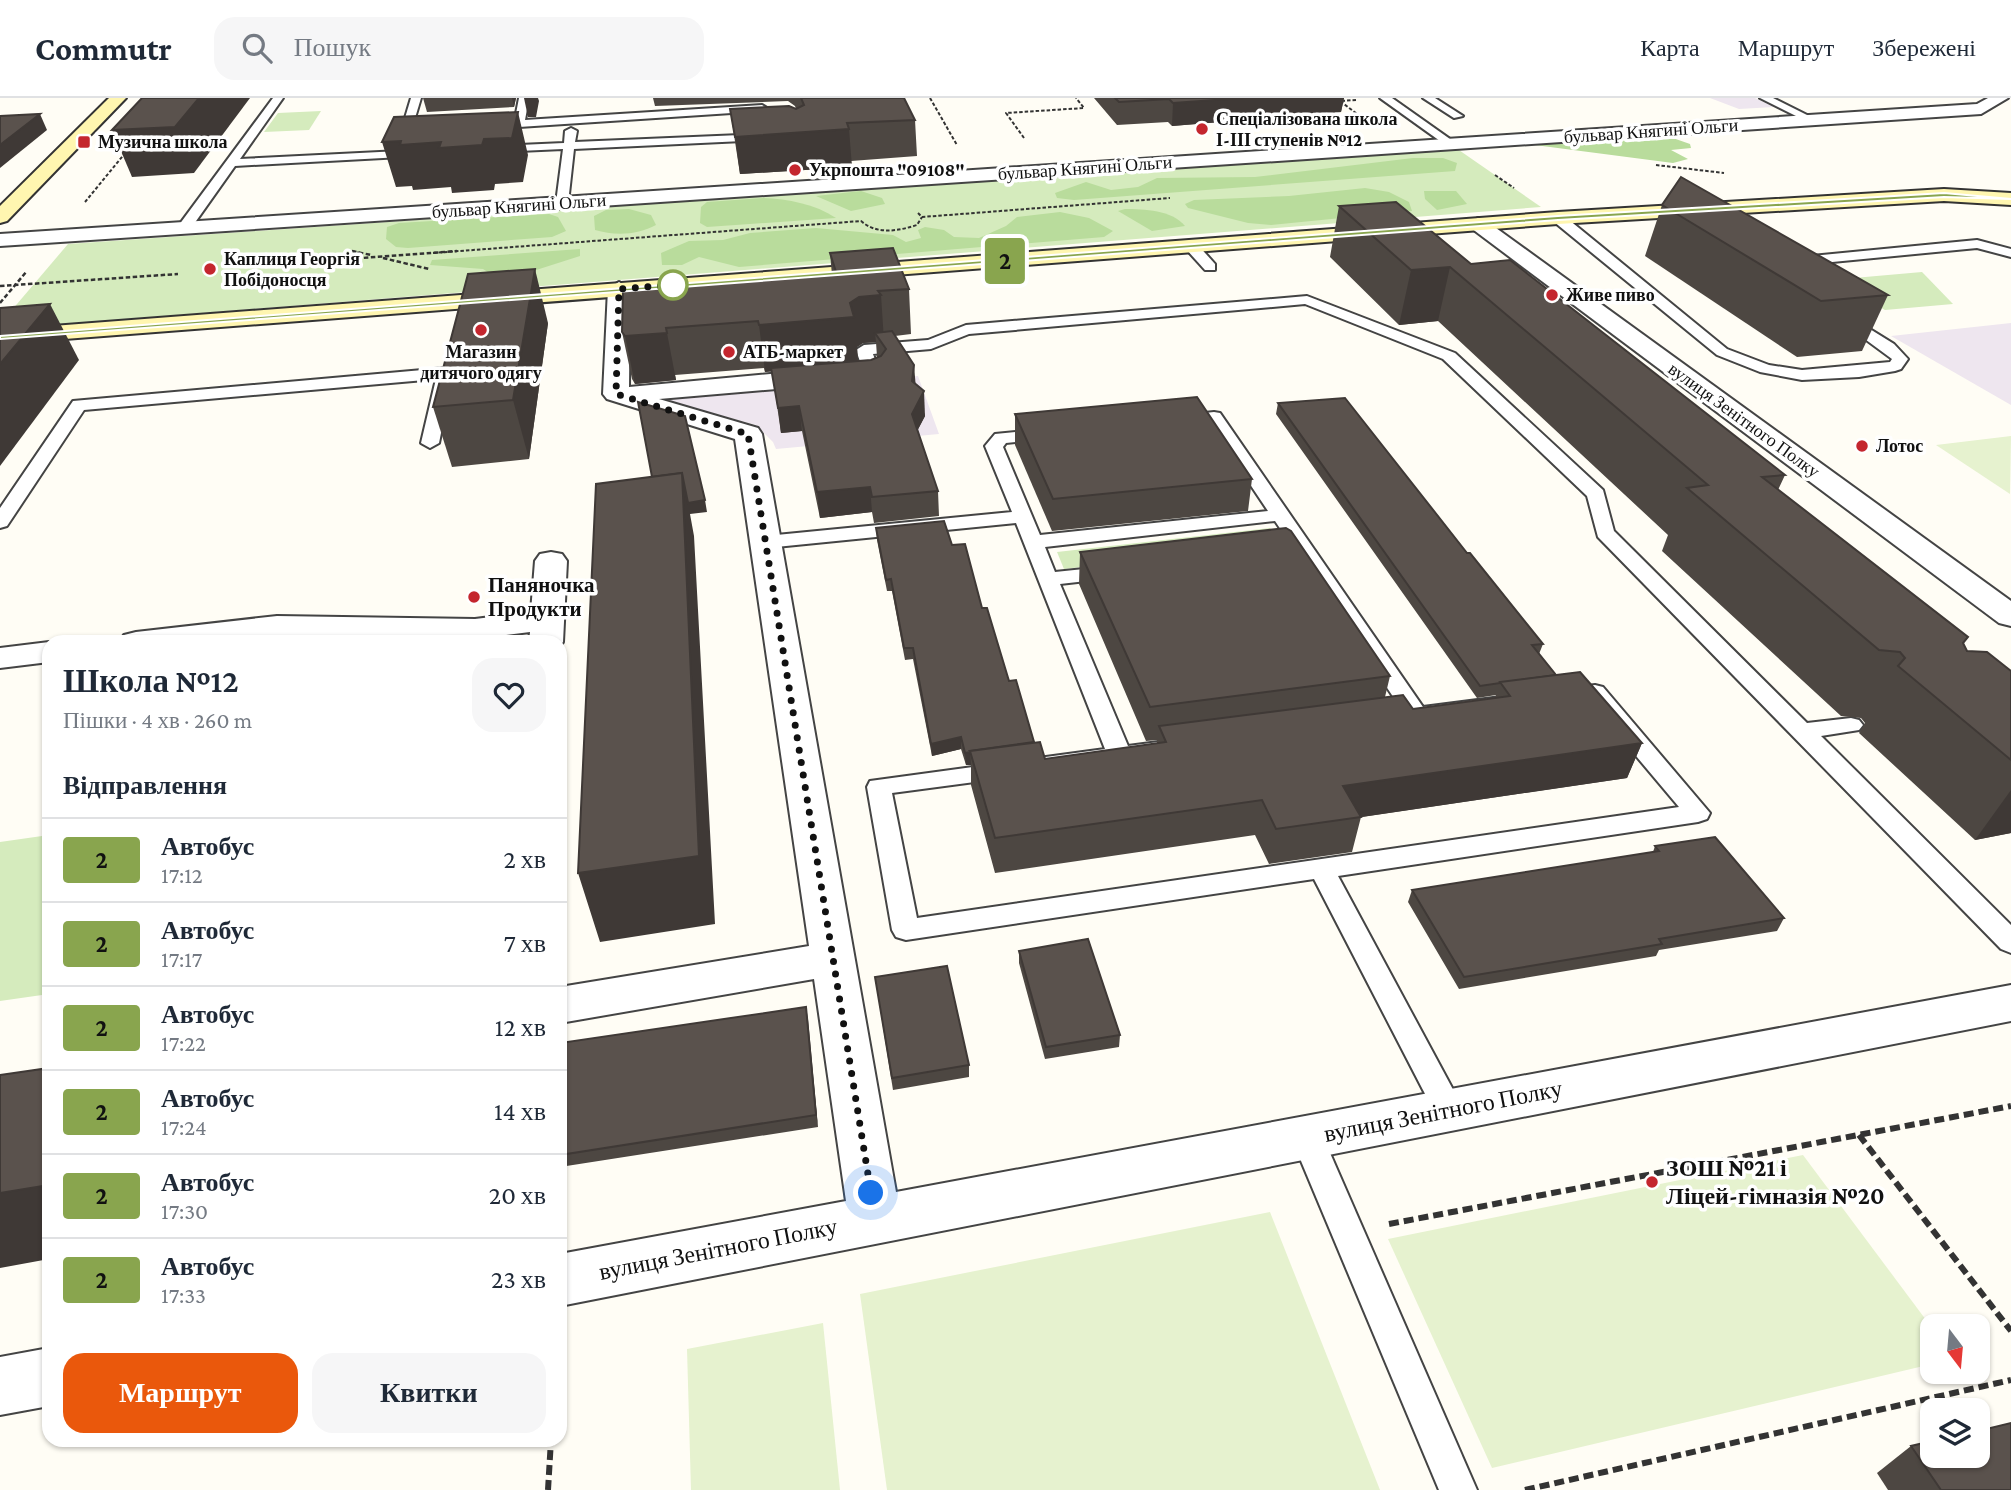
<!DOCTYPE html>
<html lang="uk">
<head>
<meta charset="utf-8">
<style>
	body { margin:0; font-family:"Crimson Pro",serif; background:#f6f6f7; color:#1f2937; height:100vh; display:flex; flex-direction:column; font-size:26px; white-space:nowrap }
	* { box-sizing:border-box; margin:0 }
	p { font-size:23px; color:#747a83 }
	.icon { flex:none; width:38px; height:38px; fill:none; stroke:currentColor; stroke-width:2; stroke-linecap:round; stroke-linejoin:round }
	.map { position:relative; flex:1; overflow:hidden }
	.side { position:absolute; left:42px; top:537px; width:525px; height:812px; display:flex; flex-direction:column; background:#fff; border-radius:21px; box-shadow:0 2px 5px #0004 }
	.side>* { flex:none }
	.badge { padding:0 14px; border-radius:5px; font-size:24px; line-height:46px }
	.needle { width:46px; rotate:164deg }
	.fabs { position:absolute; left:1920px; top:1216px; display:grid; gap:14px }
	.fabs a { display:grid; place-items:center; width:70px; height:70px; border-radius:14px; background:#fff; box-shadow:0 2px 5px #0004; font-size:35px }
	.you { position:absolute; width:35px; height:35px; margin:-18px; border:5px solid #fff; border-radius:50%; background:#1a73e8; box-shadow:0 0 0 10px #1a73e833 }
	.map>.badge { position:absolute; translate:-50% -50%; box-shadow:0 0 0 4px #fff }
	h2 { padding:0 21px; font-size:26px; line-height:63px }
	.round { display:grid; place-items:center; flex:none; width:74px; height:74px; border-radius:21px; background:#f6f6f7 }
	.overview { display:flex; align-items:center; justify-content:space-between; height:119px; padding:0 21px }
	h1 { font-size:33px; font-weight:600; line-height:52px }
	.cta { display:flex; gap:14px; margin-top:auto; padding:14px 21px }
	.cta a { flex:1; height:80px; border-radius:21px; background:#ea580c; color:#fff; font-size:28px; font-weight:600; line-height:80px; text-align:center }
	.cta a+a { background:#f6f6f7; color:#1f2937 }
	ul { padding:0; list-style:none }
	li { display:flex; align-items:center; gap:21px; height:84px; padding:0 21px; border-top:2px solid #e0e1e3 }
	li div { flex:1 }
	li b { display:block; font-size:26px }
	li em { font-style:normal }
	li .badge { min-width:77px; font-weight:700; text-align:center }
	header { display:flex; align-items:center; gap:42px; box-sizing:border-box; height:98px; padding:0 35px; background:#fff; border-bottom:2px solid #e0e1e3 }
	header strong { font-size:33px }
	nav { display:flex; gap:38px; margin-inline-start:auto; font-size:24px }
	.search { width:490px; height:63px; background:#f6f6f7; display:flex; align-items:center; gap:18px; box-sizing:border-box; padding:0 24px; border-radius:21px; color:#747a83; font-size:26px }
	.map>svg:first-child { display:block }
	.industrial { fill:#eee6ef }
	.green { fill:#d5ebbd }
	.forest { fill:#b9dc9c }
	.pitch { fill:#e6f2cf }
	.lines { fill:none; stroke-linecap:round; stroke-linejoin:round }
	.lane-casing { stroke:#444; stroke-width:4 }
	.street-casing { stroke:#444; stroke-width:4 }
	.secondary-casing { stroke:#333; stroke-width:4 }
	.path-far2 { stroke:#333; stroke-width:2; stroke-dasharray:3.5 2; stroke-linecap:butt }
	.path-far1 { stroke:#333; stroke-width:2.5; stroke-dasharray:4.5 2.5; stroke-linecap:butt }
	.path { stroke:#333; stroke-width:6; stroke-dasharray:10 5; stroke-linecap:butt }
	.lane { fill:#fff; fill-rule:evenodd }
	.street { fill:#fff; fill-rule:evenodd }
	.secondary { fill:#fff6b0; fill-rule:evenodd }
	.wall { fill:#4d4742; fill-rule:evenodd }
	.shaded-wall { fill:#3f3936 }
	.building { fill:#5a524d; stroke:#3f3936; stroke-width:2 }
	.line { fill:#89a54e; stroke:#fff; stroke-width:2 }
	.walk { stroke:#111; stroke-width:7; stroke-dasharray:0 12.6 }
	.poi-dot { fill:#c4262e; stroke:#fff; stroke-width:2.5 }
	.stop-dot { fill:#fff; stroke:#89a54e; stroke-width:3.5 }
	.labels { text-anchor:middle; stroke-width:7; stroke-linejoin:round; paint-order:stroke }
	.far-poi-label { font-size:18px; font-weight:bold; fill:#111; stroke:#fff; text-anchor:start }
	.far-street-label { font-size:18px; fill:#111; stroke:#fff }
	.poi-label { font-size:21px; font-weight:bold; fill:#111; stroke:#fff; text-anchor:start }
	.near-street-label { font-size:24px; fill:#111; stroke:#fff }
	.near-poi-label { font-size:24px; font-weight:bold; fill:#111; stroke:#fff; text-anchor:start }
</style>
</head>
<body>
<header>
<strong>Commutr</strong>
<div class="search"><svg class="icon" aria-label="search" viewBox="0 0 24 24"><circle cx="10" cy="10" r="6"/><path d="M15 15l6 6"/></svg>Пошук</div>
<nav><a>Карта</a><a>Маршрут</a><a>Збережені</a></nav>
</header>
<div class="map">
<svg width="2011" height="1392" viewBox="0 0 2011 1392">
	<rect width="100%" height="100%" fill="#fffdf5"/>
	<g class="industrial">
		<polygon points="1710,0 1755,0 1774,9 1739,11"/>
		<polygon points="2011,225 2011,307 1891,238"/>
		<polygon points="918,278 939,336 776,351 773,344 756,327 665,302"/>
	</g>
	<g class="green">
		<polygon points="321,13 309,32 264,34 278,15"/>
		<polygon points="1456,50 1541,109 0,231 0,226 68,146"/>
		<polygon points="1922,174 1953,206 1885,212 1831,182"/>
		<polygon points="1270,430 1281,447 1064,471 1057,454"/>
		<polygon points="49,737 49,896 0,903 0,744"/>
	</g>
	<g class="forest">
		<polygon points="1633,39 1670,39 1690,46 1691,50 1671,52 1688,61 1673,65 1527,46"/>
		<polygon points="1413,60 1443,60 1457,65 1455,73 1074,102 1057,100 1055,95 1086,84 1111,92 1138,89 1157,80 1255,79"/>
		<polygon points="1365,90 1389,94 1409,104 1412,113 1271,127 1248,125 1188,110 1185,106 1194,102 1289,98"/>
		<polygon points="861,93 882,100 885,106 851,113 816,98"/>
		<polygon points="1424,93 1456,93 1467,106 1437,112 1425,101"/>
		<path d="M763,100C788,101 815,106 836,120L707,129L700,125L701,109L707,104Z"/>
		<path d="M629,111L651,117L656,127C638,137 615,138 595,132L594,118L606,112Z"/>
		<path d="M1125,111C1144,111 1172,112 1185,128L1152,133L1118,113Z"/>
		<polygon points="1060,114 1089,120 1113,133 1104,139 739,169 699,159 682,167 662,167 661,155 689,143 723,142 750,135 816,130 893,137 906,144 921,140 918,132 925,129 944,132 954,139 979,140 1006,128 1017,119"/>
		<polygon points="549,116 558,119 566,133 552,139 408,150 396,149 386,141 387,129 399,125"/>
		<polygon points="580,151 580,158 502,183 483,171 430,167 432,162"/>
	</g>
	<g class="pitch">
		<polygon points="2011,338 2010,396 1936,347"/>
		<polygon points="1803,1057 1932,1230 1932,1266 1492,1370 1388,1141"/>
		<polygon points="1270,1114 1380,1392 887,1392 860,1196"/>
		<polygon points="823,1225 840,1392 691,1392 687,1251"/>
	</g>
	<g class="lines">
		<g class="lane-casing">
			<g id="lane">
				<polygon points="273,0 283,0 240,61 420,52 426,55 420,58 235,68 189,133 179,133 179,127"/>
				<polygon points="411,0 421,0 412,30 407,33 402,30"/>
				<polygon points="519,0 529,0 525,22 762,7 767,10 762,13 519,29 514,26"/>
				<polygon points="1380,0 1392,0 1457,46 1447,48"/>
				<polygon points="1423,0 1435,0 1463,18 1454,20"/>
				<polygon points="1760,0 1773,0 1817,22 1808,24"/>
				<polygon points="571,30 577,33 575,44 766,36 772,39 766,42 574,51 568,105 562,109 556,105 563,51 495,54 489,51 495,48 564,45 565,33"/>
				<polygon points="1553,117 1563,117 1727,251 1769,267 1802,272 1890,264 1892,261 1839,222 1837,219 1844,215 1894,246 1908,261 1901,271 1895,273 1859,279 1802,282 1760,274 1717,257 1553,123"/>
				<polygon points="1977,142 2011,151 2011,159 1977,150 1791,168 1784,164 1791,160"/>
				<polygon points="1186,145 1196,145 1215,166 1215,172 1205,172 1186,151"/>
				<polygon points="1307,198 1455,255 1603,392 1614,433 1807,625 1851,620 1859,622 1863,627 1859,632 1821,638 2011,827 2011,855 2001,851 1598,439 1587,398 1443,261 1305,206 969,236 931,251 873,256 880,275 872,280 864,275 856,252 864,247 928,242 966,227"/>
				<polygon points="445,270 453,275 439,345 430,350 421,345 436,281 84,312 7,428 0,430 0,410 73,303"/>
				<path d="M1214,314L1220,315L1423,609L1595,587L1603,589L1710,715L1707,721L1698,724L1338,778L1464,1012L1460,1021L1449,1025L1438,1021L1314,781L906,842L896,839L892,832L867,689L870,683L1105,651L1016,425L766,450L756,444L766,438L1012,414L985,348L995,336L1046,331L1055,336L1052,340L1006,345L1003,349L1040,437L1268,413L1209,325L1176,328L1168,323L1176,318ZM1275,423L1402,612L1128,648L1060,486L1113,480L1123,474L1113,468L1055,474L1045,449ZM1589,602L1679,709L917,820L892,695Z"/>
				<polygon points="1307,1025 1318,1029 1323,1039 1477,1392 1439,1392 1291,1039 1296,1029"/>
			</g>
		</g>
		<g class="street-casing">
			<g id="street">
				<polygon points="1988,0 2008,0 1981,16 0,148 0,136 1977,6"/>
				<polygon points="1478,120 1485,122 2011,503 2011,528 1999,525 1471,130 1468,126"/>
				<polygon points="619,184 630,191 629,289 824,271 833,274 837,279 833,284 824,287 659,301 758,330 762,336 896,1094 2011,887 2011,923 560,1208 560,1156 846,1103 814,881 560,925 560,889 809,848 735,341 607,301 603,296 608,191"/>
				<polygon points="551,454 562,456 567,463 563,544 560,548 560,544 529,544 530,534 475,541 277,538 222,544 119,544 124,537 136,534 277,518 475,521 531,514 535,463 540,456"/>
				<polygon points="49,544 49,564 0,570 0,550"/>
				<polygon points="49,1250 49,1308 0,1317 0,1259"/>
			</g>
		</g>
		<g class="secondary-casing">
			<g id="secondary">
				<polygon points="109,0 126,0 7,123 0,125 0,108"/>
				<polygon points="1944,91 2011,95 2011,107 1944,103 1558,126 0,246 0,232 1558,114"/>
			</g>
		</g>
		<g class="path-far2">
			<polyline points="930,0 957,47"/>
			<polyline points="1356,2 1340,3 1361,19"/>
			<polyline points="1024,40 1006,15 1084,10 1076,0"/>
			<polyline points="1656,67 1724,75"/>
			<polyline points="1495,77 1514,90"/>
			<polyline points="85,104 126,54"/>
			<polyline points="918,115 922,119 1170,100"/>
			<polyline points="352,153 360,155"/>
			<path d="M433,155L861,123C877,137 898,133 917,127L922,119"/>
		</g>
		<g class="path-far1">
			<polyline points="352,153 371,157"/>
			<polyline points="383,160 429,171"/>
			<polyline points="308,164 457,153"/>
			<polyline points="0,188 178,176"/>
			<polyline points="0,205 27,173"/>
		</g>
		<g class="path">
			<polyline points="1859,1037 2011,1233"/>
			<polyline points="1389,1126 2011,1008"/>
			<polyline points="548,1392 551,1342"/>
			<polyline points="1525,1392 2011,1282"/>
		</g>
		<use href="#lane" class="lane"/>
		<use href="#street" class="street"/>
		<use href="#secondary" class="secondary"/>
	</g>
	<g class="wall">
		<polygon points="423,0 516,0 514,9 427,14"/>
		<polygon points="653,0 904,0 915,22 917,58 851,63 852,69 740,76 730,11 796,11 795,8 788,3 655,8"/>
		<polygon points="1094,0 1344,0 1341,14 1172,28 1168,24 1117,27"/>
		<polygon points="1662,107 1888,197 1862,253 1797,259 1645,158"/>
		<polygon points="1339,108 1471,166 1785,377 1778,392 1968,539 1963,546 1967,553 2011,573 2011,735 1975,742 1859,635 1865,625 1861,620 1841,618 1662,453 1668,437 1438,223 1399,227 1330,159"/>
		<path d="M830,155L909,191L911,236L895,238L915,286L925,318L917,333L938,393L939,418L874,425L872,414L820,420L802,333L781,335L772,273L765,274L764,270L675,277L676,282L635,286L632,281L622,234L832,177ZM876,244L877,259L871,262L858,263L857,249L863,245Z"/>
		<polygon points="548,225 529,361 452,369 433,309"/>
		<polygon points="1278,305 1467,455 1543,546 1539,556 1556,577 1642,645 1627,680 1361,719 1352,754 1269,766 1255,737 995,775 971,687 971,667 966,667 961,651 932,658 913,561 905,562 892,493 887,493 877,442 876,430 952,447 982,510 1009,583 1034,644 1045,661 1157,646 1157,642 1146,643 1079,486 1080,454 1390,578 1385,599 1413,611 1495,600 1496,597 1477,600 1276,316"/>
		<polygon points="1015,316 1252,381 1248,413 1052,433 1015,347"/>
		<polygon points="1655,748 1784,820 1777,833 1659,852 1656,858 1459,891 1408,804 1412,792 1653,754"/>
		<polygon points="1019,853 1120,937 1119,949 1045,961 1019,865"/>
		<polygon points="875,879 969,967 969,979 893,992"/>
		<polygon points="806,909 818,1029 560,1069 560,945"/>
		<polygon points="1911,1348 2011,1392 1888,1392 1877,1375"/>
	</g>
	<g class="shaded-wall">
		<polygon points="199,0 250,0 194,75 132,79 112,32"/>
		<polygon points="512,0 516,0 514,9"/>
		<polygon points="524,0 538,0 539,3 536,19 528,19"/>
		<polygon points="1243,0 1344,0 1341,14 1172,28 1173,5"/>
		<polygon points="518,14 528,57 523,84 495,86 494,92 452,95 451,89 413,92 412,88 396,89 382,44 484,41"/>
		<polygon points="40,16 47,32 0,70 0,47"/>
		<polygon points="849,31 852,69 740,76 735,39"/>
		<polygon points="1450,169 1438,223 1399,227 1411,172"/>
		<polygon points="535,171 548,225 529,361 513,302"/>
		<polygon points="881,197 884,243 875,235 876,244 863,245 857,249 858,266 765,274 759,227 850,205 859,199"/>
		<polygon points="50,206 79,262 0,368 0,266"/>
		<polygon points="667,235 676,282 635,286 625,238"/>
		<polygon points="914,267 916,291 912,283"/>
		<polygon points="924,293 925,318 913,341 912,316"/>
		<polygon points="799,308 802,333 781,335 778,310"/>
		<polygon points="682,375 705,402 707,414 690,416 694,438 715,826 600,844 578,775"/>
		<polygon points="870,389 872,414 820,420 817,394"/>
		<polygon points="961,639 961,651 932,658 931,646"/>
		<polygon points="1642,645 1627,680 1335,723 1343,688"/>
		<polygon points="965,655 970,655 971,667 966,667"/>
		<polygon points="2011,692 2011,735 1975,742"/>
		<polygon points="806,909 808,921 818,1029 816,1017"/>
		<polygon points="49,1087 49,1161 0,1170 0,1095"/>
	</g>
	<g class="building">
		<polygon points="142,0 199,0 175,29 112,32"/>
		<polygon points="801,0 904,0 915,22 847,25 849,31 735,39 730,11 789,8 796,11 804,7"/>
		<polygon points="1115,0 1243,0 1173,5 1169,1 1119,4"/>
		<polygon points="518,14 512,40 484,41 482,47 439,50 441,44 400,47 401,43 382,44 394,19"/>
		<polygon points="40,16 0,47 0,18"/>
		<polygon points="1681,79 1888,197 1821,203 1662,107"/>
		<polygon points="1396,104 1471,166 1510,162 1785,377 1762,379 1968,539 1963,545 1967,553 1987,554 2011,573 2011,662 1898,568 1905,560 1900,554 1879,552 1687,390 1708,387 1450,169 1411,172 1339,108"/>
		<polygon points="893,150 909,191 878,193 881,197 859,199 850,205 854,219 759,227 758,223 666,230 667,235 625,238 622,234 623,193 837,177 830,155"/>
		<polygon points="535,171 513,302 433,309 468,176"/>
		<polygon points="50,206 0,266 0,210"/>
		<polygon points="892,233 914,267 912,283 924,293 912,316 938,393 872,399 870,389 817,394 799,308 778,310 771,270 871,262 881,258 886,251 875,235"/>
		<polygon points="1197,299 1252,381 1053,401 1015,316"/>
		<polygon points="1345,300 1467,455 1470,455 1543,546 1532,547 1556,577 1480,588 1278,305"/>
		<polygon points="638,304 685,318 705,402 688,405 682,375 652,379"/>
		<polygon points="682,375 699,758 578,775 596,386"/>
		<polygon points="944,423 952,447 965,446 982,510 987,510 1009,583 1016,582 1034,644 970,653 971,654 965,655 961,639 931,646 913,550 904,550 891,481 886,482 876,430"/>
		<polygon points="1286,430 1291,433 1390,578 1150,609 1080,454"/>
		<polygon points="1580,574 1642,645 1343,688 1361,719 1276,731 1262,702 995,740 970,653 1040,644 1045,661 1166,644 1159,628 1403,597 1413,611 1510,598 1500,584"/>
		<polygon points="1715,739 1784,820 1659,841 1662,846 1464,879 1412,792 1659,753 1655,748"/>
		<polygon points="1088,841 1120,937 1046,949 1019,853"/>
		<polygon points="947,868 969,967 892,980 875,879"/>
		<polygon points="806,909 816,1017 560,1057 560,945"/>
		<polygon points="49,970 49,1087 0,1095 0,977"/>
		<polygon points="2011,1325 2011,1392 1941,1392 1911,1348 1932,1343 1932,1358 1978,1358 1978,1333"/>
	</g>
	<polygon class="line" points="1944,95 2011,101 1944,99 1558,122 0,241 0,238 1558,118"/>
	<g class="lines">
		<polyline class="walk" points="673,187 619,191 616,296 748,336 871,1095"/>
	</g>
	<g class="poi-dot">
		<circle cx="1202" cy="31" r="7"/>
		<rect x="77" y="37" width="14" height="14" rx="3.5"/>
		<circle cx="795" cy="72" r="7"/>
		<circle cx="210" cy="171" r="7"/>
		<circle cx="1552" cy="197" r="7"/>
		<circle cx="481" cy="232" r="7"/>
		<circle cx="729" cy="254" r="7"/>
		<circle cx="1862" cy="348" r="7"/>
		<circle cx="474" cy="499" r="7"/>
		<circle cx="1652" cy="1084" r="7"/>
	</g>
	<circle class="stop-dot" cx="673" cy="187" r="14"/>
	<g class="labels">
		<g class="far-poi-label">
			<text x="1216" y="27">Спеціалізована школа<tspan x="1216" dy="21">І-ІІІ ступенів №12</tspan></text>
			<text x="98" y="50">Музична школа</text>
			<text x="809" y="78">Укрпошта "09108"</text>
			<text x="224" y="167">Каплиця Георгія<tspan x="224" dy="21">Побідоносця</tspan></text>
			<text x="1566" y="203">Живе пиво</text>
			<text x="481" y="260" text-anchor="middle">Магазин<tspan x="481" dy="21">дитячого одягу</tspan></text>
			<text x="743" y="260">АТБ-маркет</text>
			<text x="1876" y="354">Лотос</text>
		</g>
		<g class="far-street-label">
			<text transform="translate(1651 33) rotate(-4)" y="6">бульвар Княгині Ольги</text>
			<text transform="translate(1085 70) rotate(-4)" y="6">бульвар Княгині Ольги</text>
			<text transform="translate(519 108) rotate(-4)" y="6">бульвар Княгині Ольги</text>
			<text transform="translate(1744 322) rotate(36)" y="6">вулиця Зенітного Полку</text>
		</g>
		<g class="poi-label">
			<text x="488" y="494">Паняночка<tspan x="488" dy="24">Продукти</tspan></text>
		</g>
		<g class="near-street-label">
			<text transform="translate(1443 1013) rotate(-11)" y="8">вулиця Зенітного Полку</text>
			<text transform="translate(718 1151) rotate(-11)" y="8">вулиця Зенітного Полку</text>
		</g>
		<g class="near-poi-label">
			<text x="1666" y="1078">ЗОШ №21 і<tspan x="1666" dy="28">Ліцей-гімназія №20</tspan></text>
		</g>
	</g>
</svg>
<div class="fabs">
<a><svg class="needle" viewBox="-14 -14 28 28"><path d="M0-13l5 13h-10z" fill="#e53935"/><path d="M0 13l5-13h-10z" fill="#747a83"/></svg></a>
<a><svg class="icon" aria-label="layers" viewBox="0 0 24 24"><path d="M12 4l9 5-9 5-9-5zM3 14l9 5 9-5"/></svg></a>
</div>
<div class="you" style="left:871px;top:1095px"></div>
<b class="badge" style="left:1005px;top:163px;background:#89a54e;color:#111">2</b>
<section class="side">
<div class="overview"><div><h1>Школа №12</h1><p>Пішки · 4 хв · 260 m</p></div><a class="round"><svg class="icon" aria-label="heart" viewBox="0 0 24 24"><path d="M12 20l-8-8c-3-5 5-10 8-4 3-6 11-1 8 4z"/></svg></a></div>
<h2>Відправлення</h2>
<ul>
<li><span class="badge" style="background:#89a54e;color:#111">2</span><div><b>Автобус</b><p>17:12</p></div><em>2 хв</em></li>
<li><span class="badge" style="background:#89a54e;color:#111">2</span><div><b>Автобус</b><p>17:17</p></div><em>7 хв</em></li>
<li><span class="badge" style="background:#89a54e;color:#111">2</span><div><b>Автобус</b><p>17:22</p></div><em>12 хв</em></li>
<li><span class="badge" style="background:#89a54e;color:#111">2</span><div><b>Автобус</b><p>17:24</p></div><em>14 хв</em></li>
<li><span class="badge" style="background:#89a54e;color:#111">2</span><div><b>Автобус</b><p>17:30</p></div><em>20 хв</em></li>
<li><span class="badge" style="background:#89a54e;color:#111">2</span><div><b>Автобус</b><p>17:33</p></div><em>23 хв</em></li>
</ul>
<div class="cta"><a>Маршрут</a><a>Квитки</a></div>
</section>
</div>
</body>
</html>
